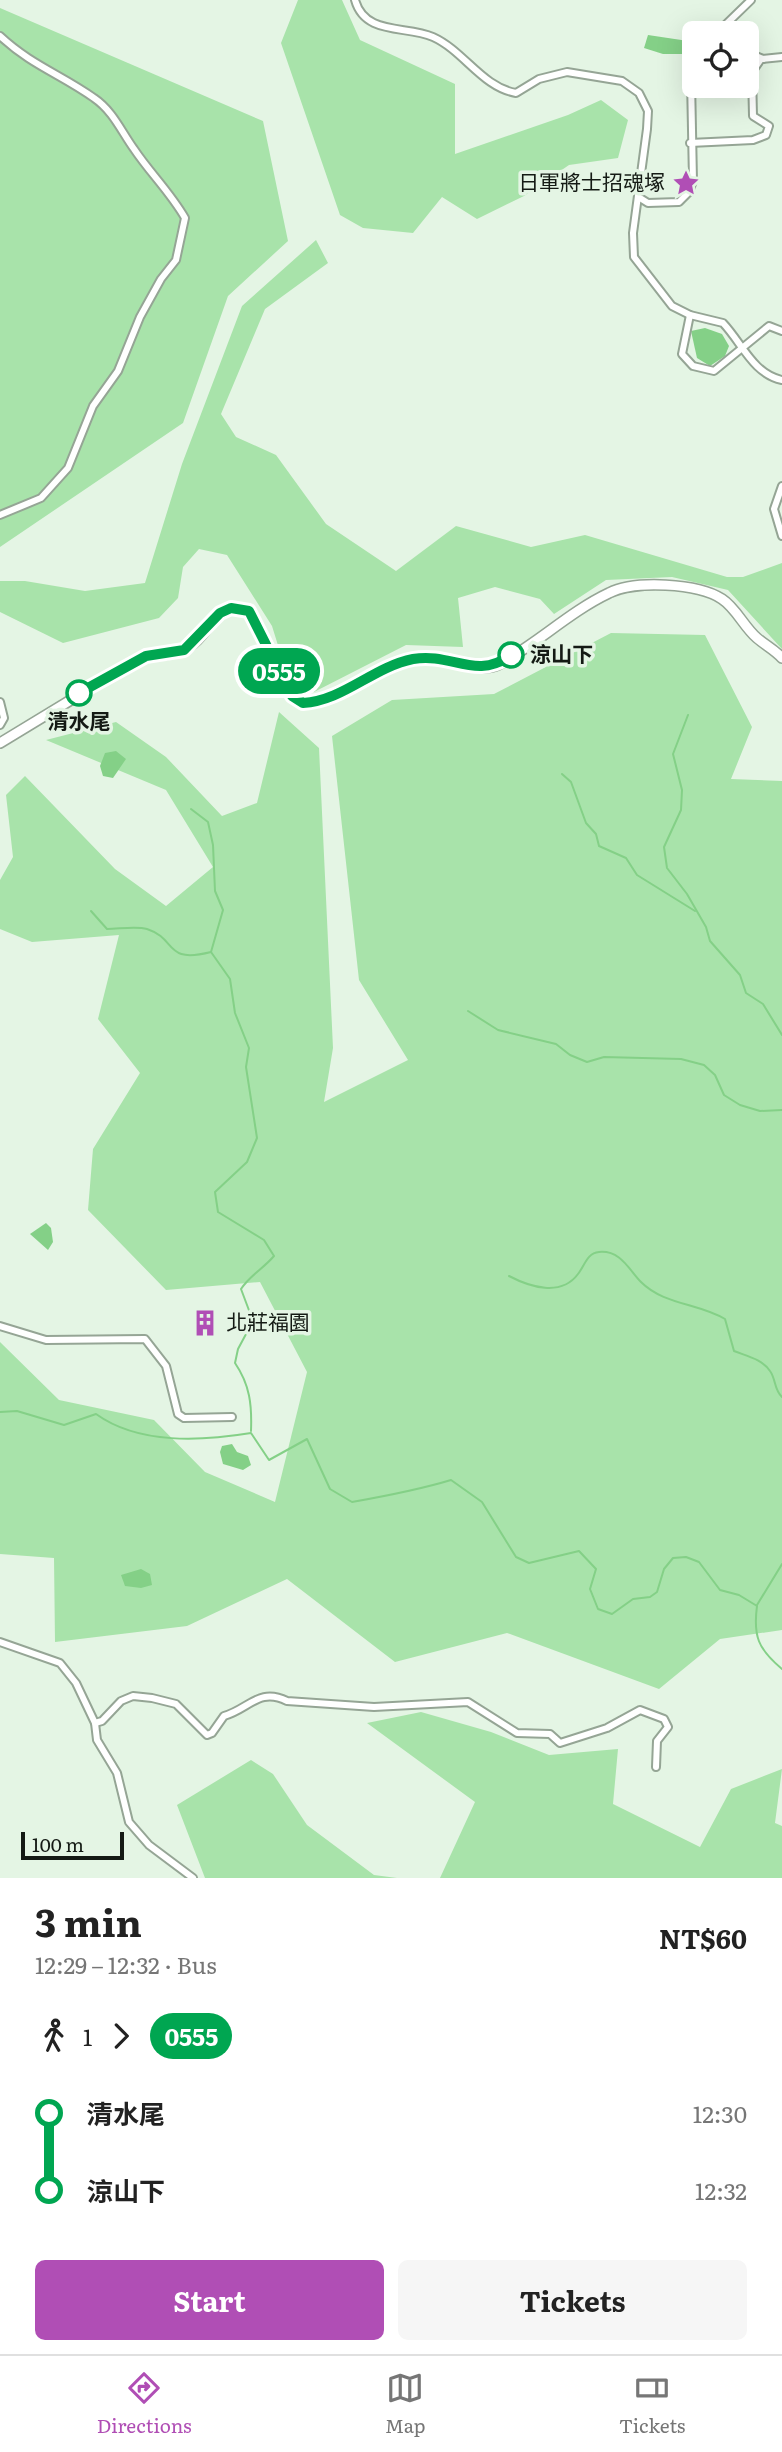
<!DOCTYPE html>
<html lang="en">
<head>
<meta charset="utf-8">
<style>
	body { margin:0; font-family:Literata,"Noto Sans TC",serif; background:#f6f6f6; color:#222; height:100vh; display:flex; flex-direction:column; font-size:26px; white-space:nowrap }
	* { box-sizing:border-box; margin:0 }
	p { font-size:23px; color:#767676 }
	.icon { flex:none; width:38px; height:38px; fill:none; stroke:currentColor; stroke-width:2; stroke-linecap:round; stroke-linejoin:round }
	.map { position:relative; height:1878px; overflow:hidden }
	.drawer { display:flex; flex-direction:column; background:#fff; flex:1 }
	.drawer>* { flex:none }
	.badge { padding:0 14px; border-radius:23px; font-size:24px; line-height:46px }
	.buttons { position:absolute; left:682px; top:21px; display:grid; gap:14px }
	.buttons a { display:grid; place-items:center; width:77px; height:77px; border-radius:10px; background:#fff; box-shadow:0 7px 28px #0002; font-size:35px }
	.scale { position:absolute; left:21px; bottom:18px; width:103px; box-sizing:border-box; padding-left:7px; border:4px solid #141a14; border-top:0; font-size:19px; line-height:24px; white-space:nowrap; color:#141a14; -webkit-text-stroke:5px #e4f5e4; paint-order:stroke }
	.map>.badge { position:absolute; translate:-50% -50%; box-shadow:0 0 0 4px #fff }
	.legs { display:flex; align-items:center; gap:10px; height:77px; padding:0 35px; font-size:23px }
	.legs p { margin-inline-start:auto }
	.headline { display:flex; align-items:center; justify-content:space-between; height:119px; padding:0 35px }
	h1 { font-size:38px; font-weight:700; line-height:52px }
	.action { display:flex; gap:14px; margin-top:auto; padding:14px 35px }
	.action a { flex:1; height:80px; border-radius:10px; background:#b04eb5; color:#fff; font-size:28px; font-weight:700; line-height:80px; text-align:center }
	.action a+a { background:#f6f6f6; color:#222 }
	ul { padding:0 35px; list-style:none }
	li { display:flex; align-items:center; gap:24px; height:77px; font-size:26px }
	li i { display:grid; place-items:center; width:10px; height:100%; margin:0 9px; background:currentColor }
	li i::after { content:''; width:18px; height:18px; margin:-9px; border:5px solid; border-radius:50%; background:#fff }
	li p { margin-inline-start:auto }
	li:first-child i { background:linear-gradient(#0000 50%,currentColor 0) }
	li:last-child i { background:linear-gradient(currentColor 50%,#0000 0) }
	.menu { display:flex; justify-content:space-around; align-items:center; height:98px; border-top:2px solid #e0e0e0; background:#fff; font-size:19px; color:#767676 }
	.menu a { display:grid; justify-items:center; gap:4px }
	.menu .on { color:#b04eb5 }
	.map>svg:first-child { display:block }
	.green { fill:#a8e3aa }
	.water { fill:#84d087 }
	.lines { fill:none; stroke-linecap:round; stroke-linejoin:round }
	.stream { stroke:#84d087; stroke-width:2 }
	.street-casing { stroke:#95a595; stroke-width:10 }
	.secondary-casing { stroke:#95a595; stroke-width:12 }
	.street { stroke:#fff; stroke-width:6 }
	.secondary { stroke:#fff; stroke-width:9 }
	.line-1-casing { stroke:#fff; stroke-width:16 }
	.line-1 { stroke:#00a651; stroke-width:10 }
	.stop-1-dot { fill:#fff; stroke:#00a651; stroke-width:3.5 }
	.labels { text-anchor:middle; stroke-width:7; stroke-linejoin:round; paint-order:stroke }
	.poi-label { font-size:21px; fill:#141a14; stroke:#e4f5e4; text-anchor:end }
	.stop-label { font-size:21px; font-weight:bold; fill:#141a14; stroke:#e4f5e4; text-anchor:start }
</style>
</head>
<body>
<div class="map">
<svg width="782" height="1878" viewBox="0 0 782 1878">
	<rect width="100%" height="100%" fill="#e4f5e4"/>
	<g class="green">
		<polygon points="298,0 342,0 360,40 455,84 455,154 568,115 601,100 628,120 618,158 569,165 524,196 477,219 442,197 413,233 363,228 340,215 281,43"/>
		<polygon points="0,8 263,121 288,241 228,296 183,423 0,547"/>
		<polygon points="316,240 328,263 265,309 221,414 236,437 276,455 326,524 396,571 456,526 531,547 585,535 727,577 743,577 782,563 782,649 728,590 672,577 606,580 554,614 540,599 495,587 458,598 463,647 406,645 314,692 290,684 272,626 227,555 199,549 183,567 178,598 159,618 63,643 0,612 0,581 25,581 85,591 145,583 182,464 242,306"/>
		<polygon points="611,633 705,635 752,727 731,779 782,781 782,1630 720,1639 659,1689 507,1633 395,1662 287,1579 187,1626 55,1642 54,1558 0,1554 0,1342 59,1400 154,1420 205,1472 275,1502 307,1372 260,1282 166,1290 88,1210 93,1149 140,1073 98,1019 119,935 32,942 0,929 0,880 13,857 6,795 25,776 115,869 166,906 213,867 166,790 46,740 116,722 166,757 222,816 257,803 279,712 319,748 333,1048 324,1102 408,1060 359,980 332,736 392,700 494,694"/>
		<polygon points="421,1712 491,1732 549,1755 618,1749 613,1804 700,1847 731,1789 782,1769 775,1823 782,1826 782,1878 440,1878 475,1802 367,1723"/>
		<polygon points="251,1760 273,1774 307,1825 374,1875 397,1878 205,1878 177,1805"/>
	</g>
	<g class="water">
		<polygon points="648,35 688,41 688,54 663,54 644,48"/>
		<polygon points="705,328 722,334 729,346 725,356 710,366 697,358 691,331"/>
		<polygon points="116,751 126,759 113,778 103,776 100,766 105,753"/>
		<polygon points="46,1223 51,1228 53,1242 48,1250 30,1234"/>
		<polygon points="232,1444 237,1452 248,1456 251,1465 243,1470 223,1464 220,1452 222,1446"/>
		<polygon points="141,1569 150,1574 152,1585 141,1588 125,1586 121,1575"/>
	</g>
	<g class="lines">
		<g class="stream">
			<polyline points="688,715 673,754 682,790 681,810 664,847 667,868 687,894 706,927 710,941 740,975 746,993 763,1004 782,1035"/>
			<polyline points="562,774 571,782 586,823 596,834 599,846 626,858 637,875 695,911"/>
			<path d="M191,809L208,822L213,845L215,891L223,910L211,952L230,979L235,1013L249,1048L246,1067L257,1138L247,1162L215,1192L218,1212L264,1240L274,1256C263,1269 250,1275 241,1289L253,1321L238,1349L235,1363C250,1385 252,1405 251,1431"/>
			<path d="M91,911L107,929C119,929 136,926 147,929C178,939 163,964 211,952"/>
			<polyline points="468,1011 498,1030 556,1044 570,1055 587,1062 604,1057 681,1059 704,1065 715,1075 724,1095 740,1105 760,1111 782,1110"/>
			<path d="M509,1276C530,1287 561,1297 578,1274C585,1265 587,1253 599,1252C621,1250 629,1270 641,1282C664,1305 698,1303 725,1319L734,1351C746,1356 762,1359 770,1371C776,1379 774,1390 782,1397"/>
			<path d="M0,1412L17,1411L64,1425L96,1414C139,1445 202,1441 251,1433L269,1460L307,1439L330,1489L352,1502C386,1496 418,1490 451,1480L482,1502L516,1557L529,1563L579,1551L596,1569L590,1589L598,1609L612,1614L633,1599L650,1597L657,1592L664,1569L673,1558L686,1557L699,1562L720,1590L739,1595L757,1606C753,1636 758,1649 782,1669"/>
			<polyline points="757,1605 782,1564"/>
		</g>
		<g class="street-casing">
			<g id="street">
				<path d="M355,0C365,36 406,25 433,37C464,51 482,87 516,93L539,79L567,72L622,81L639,93L648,111L647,129L633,233L634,257L672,306L690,315L723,323C742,343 753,374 782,380"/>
				<polyline points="717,33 751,0"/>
				<path d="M0,36C31,65 62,75 94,98C113,111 121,131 134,149C150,173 170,192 185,218L176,260L161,279L140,317L118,371L93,406L68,468L41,498L0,515"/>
				<polyline points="747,52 763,59"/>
				<polyline points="690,143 753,140 766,135 769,126 753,116 752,72 761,59 782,57"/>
				<polyline points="640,198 648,203 679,202 689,192 693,181 691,79 695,60"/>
				<polyline points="690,315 682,354 693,366 714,371 769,326 782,331"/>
				<polyline points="782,486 774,509 782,536"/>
				<polyline points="0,702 4,718 0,725"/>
				<polyline points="0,1326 46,1340 145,1339 166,1366 178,1414 184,1418 232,1417"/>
				<polyline points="0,1642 60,1663 76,1683 95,1723 97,1740 117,1773 129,1822 149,1845 193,1878"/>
				<path d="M95,1723L102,1721L121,1701L133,1696L152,1698L176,1704L207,1735L212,1733L224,1716C249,1709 259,1687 287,1701L374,1707L468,1702L517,1733L550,1734L560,1743L607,1728L640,1710L664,1719L668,1727L657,1741L656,1767"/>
			</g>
		</g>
		<g class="secondary-casing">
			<path id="secondary" d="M0,743L135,661C152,653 169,657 183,650C212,637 211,601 249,610L292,696L303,703C344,701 374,665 415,659C441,655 481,674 498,665C537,644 569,612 609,593C634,580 698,583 722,599C736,608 744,627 757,638C765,645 775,650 782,658"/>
		</g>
		<use href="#street" class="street"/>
		<use href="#secondary" class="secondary"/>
	</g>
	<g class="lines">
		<g class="line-1-casing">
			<path id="line-1" d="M79,693L146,656L184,650L220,613L231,608L249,611L292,696L303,703C343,701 373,667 413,659C452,652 475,681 511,655"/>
		</g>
		<use href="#line-1" class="line-1"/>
	</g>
	<defs>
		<g id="sight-bare" transform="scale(2.1)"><path d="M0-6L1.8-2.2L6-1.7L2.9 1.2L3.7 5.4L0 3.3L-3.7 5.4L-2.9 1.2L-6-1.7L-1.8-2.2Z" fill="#b04eb5" stroke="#e4f5e4" stroke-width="2.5" paint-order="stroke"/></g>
		<g id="building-bare" transform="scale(2.1)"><path d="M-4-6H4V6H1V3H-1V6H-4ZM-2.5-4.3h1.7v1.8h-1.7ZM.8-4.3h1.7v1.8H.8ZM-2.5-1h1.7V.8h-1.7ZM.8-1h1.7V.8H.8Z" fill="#b04eb5" stroke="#e4f5e4" stroke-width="2.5" paint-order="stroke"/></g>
	</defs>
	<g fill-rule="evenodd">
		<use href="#sight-bare" x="686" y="183"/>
		<use href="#building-bare" x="205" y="1323"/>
	</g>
	<g class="stop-1-dot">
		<circle cx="511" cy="655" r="12"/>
		<circle cx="79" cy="693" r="12"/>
	</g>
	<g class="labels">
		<g class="poi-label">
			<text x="665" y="190">日軍將士招魂塚</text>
			<text x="226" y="1330" text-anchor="start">北莊福園</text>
		</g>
		<g class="stop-label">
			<text x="530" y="662">涼山下</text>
			<text x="79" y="729" text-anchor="middle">清水尾</text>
		</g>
	</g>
</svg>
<div class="buttons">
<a><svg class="icon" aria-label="locate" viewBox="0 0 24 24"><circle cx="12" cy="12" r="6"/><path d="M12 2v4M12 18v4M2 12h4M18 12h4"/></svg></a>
</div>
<div class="scale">100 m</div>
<b class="badge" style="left:279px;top:671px;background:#00a651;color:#fff">0555</b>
</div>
<section class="drawer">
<div class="headline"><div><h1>3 min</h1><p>12:29 – 12:32 · Bus</p></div><b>NT$60</b></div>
<div class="legs"><svg class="icon" aria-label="walk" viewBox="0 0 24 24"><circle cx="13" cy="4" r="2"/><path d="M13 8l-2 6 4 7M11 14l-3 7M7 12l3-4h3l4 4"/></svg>1<svg class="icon" aria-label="forward" viewBox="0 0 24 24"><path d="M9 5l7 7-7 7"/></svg><b class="badge" style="background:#00a651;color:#fff">0555</b></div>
<ul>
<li><i style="color:#00a651"></i><b>清水尾</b><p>12:30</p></li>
<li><i style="color:#00a651"></i><b>涼山下</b><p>12:32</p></li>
</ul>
<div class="action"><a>Start</a><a>Tickets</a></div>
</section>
<nav class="menu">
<a class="on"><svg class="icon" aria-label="directions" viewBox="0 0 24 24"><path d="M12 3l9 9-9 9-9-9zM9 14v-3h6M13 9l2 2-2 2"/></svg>Directions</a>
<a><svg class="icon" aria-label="map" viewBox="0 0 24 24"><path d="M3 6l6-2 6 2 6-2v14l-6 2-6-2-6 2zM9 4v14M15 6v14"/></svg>Map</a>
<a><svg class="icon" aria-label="tickets" viewBox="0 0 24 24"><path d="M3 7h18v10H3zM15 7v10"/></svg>Tickets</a>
</nav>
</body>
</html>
